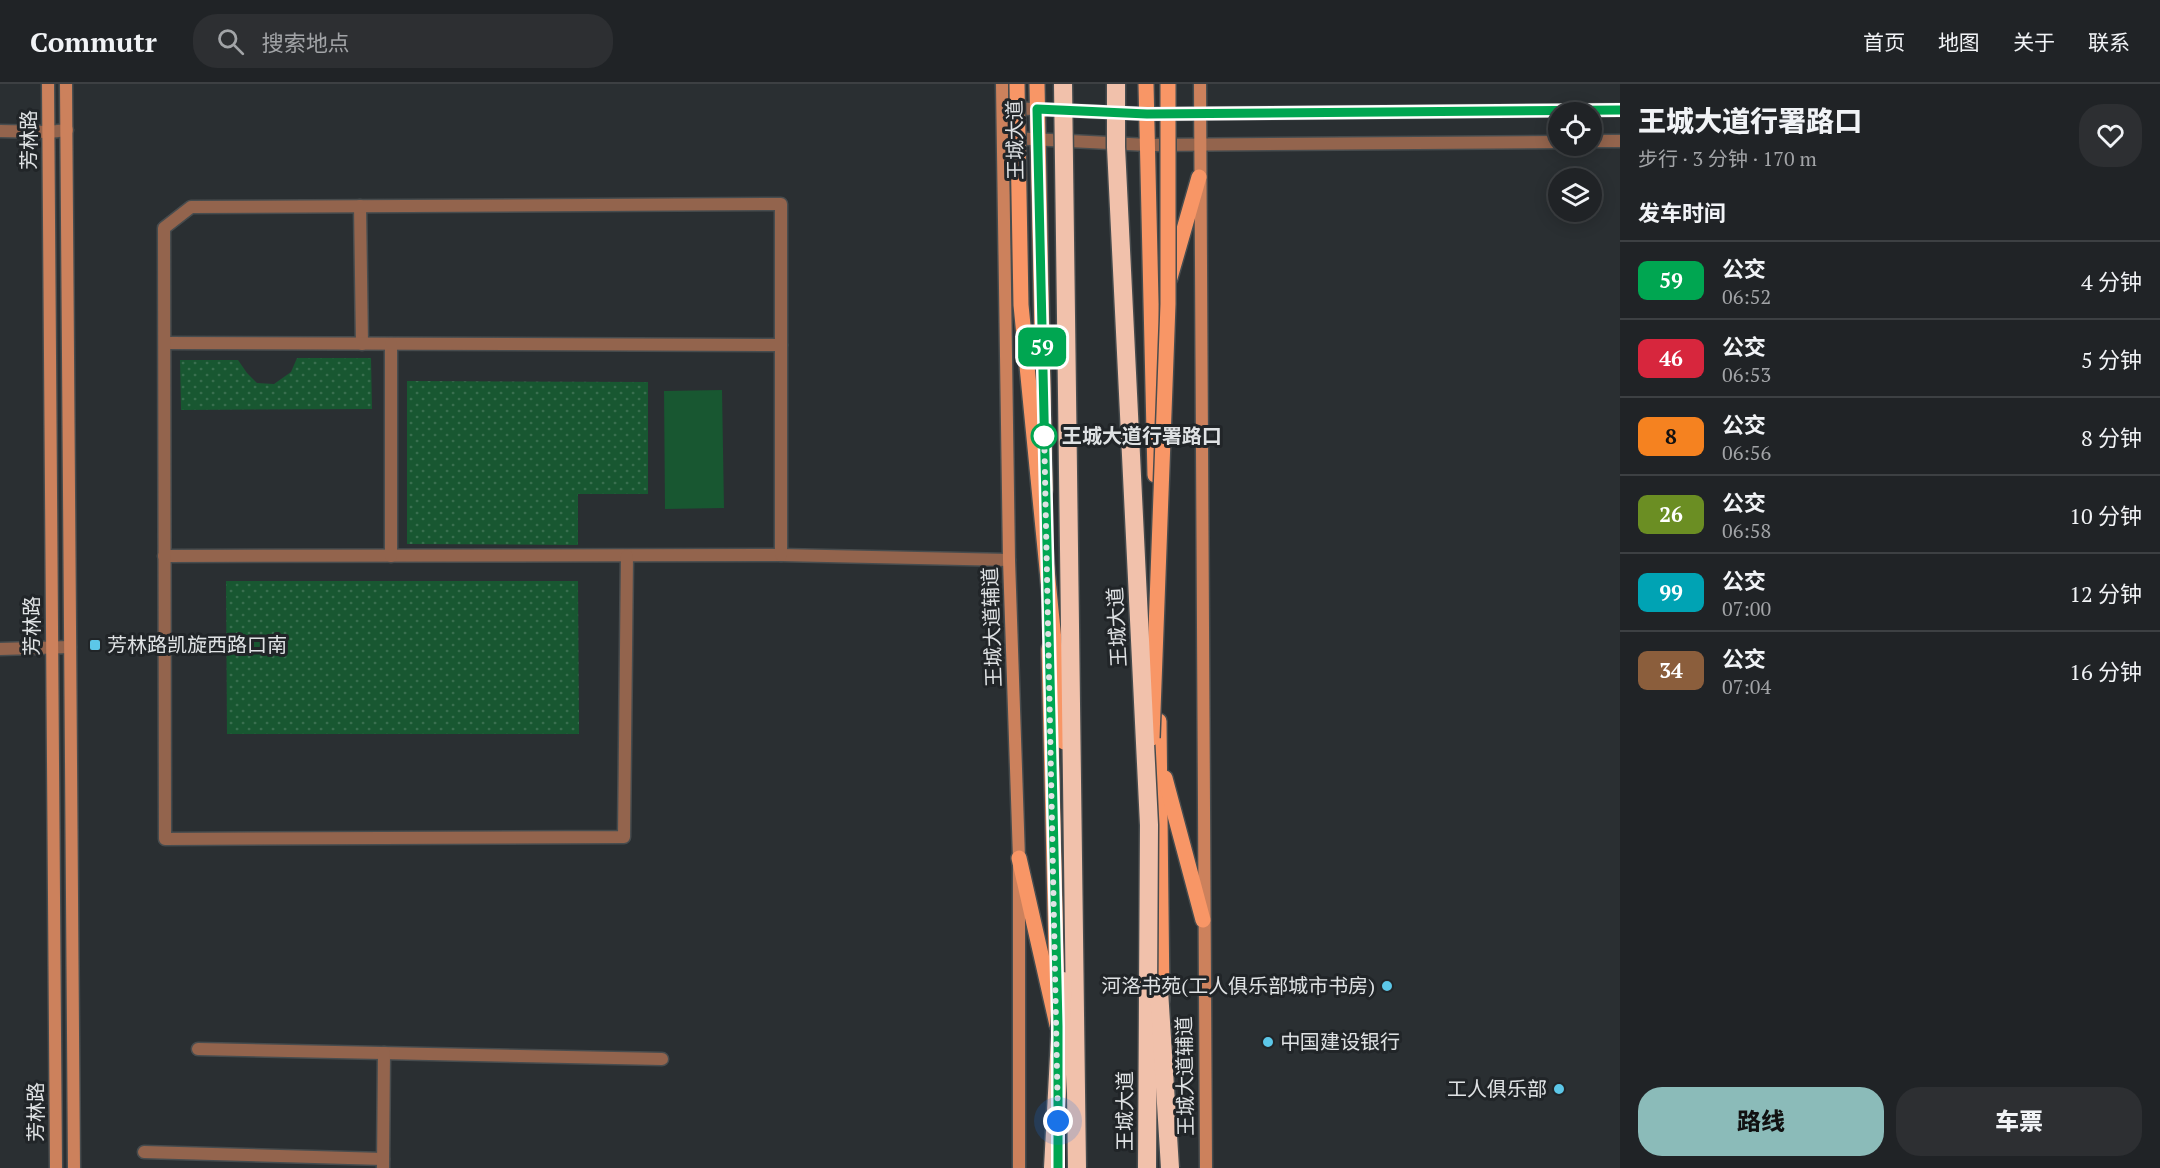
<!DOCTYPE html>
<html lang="zh">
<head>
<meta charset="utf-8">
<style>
	body { margin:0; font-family:"PT Serif","Noto Sans SC",serif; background:#2d2f32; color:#f1f3f6; height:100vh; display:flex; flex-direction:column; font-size:22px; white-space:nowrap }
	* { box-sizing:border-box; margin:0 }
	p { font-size:20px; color:#a2a4a7 }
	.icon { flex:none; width:33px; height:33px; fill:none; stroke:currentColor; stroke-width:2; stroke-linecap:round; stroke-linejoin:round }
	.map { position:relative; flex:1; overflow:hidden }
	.drawer { display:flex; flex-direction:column; background:#202326; width:540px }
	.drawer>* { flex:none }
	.badge { padding:0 12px; border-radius:9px; font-size:21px; line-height:39px }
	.controls { position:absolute; left:1548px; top:18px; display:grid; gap:12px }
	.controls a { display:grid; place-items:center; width:54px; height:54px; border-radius:50%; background:#202326; box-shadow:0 3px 15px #0003,0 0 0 2px #3d4043; font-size:30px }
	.you { position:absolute; width:30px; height:30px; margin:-15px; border:4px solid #fff; border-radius:50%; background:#1a73e8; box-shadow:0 0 0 9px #1a73e833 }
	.map>.badge { position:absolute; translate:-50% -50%; box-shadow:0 0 0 3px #fff }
	h2 { padding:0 18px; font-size:22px; line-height:54px }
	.round { display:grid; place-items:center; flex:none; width:63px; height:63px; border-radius:24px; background:#2d2f32 }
	.overview { display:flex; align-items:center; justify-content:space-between; height:102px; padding:0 18px }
	h1 { font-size:28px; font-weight:800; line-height:45px }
	.primary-button { display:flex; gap:12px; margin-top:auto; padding:12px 18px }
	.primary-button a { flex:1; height:69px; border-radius:24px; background:#8bbbb9; color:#111; font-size:24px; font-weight:800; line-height:69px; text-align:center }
	.primary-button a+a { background:#2d2f32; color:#f1f3f6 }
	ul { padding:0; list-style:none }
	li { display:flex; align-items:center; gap:18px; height:78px; padding:0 18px; border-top:2px solid #3d4043 }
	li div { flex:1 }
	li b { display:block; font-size:22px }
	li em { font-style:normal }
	li .badge { min-width:66px; font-weight:700; text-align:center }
	header { display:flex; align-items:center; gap:36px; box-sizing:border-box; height:84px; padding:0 30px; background:#202326; border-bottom:2px solid #3d4043 }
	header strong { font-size:28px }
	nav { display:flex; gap:33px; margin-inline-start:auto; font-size:21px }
	.search { width:420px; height:54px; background:#2d2f32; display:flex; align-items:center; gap:15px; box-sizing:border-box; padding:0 21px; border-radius:24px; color:#a2a4a7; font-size:22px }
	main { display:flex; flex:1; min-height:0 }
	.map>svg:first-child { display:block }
	.grass { fill:url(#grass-dots) }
	.park { fill:#185731 }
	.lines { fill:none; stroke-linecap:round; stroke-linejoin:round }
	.lane-casing { stroke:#474c4e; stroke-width:15 }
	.street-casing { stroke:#474c4e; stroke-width:15 }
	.secondary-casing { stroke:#474c4e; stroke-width:15 }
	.primary-casing { stroke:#474c4e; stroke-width:18 }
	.lane { stroke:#93644d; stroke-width:12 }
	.street { stroke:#93644d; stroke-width:12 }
	.secondary { stroke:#cc815c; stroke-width:12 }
	.primary { stroke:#f89666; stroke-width:15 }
	.primary-bridge-casing { stroke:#474c4e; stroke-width:18; stroke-linecap:butt }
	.highway-bridge-casing { stroke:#474c4e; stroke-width:21; stroke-linecap:butt }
	.primary-bridge { stroke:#f89666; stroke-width:15 }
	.highway-bridge { stroke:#f1c1ab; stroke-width:18 }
	.line-casing { stroke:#fff; stroke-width:14 }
	.line { stroke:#00a651; stroke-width:9 }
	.walk { stroke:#dfe2e4; stroke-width:6; stroke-dasharray:0 10.8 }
	.stop-dot { fill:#fff; stroke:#00a651; stroke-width:3 }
	.poi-dot { fill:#5cc7e8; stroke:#212528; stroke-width:2 }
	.labels { text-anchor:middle; stroke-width:6; stroke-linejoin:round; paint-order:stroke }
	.street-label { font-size:20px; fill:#dfe2e4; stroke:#212528 }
	.stop-label { font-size:20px; font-weight:bold; fill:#dfe2e4; stroke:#212528; text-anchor:start }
	.poi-label { font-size:20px; fill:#dfe2e4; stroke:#212528; text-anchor:start }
</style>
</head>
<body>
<header>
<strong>Commutr</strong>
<div class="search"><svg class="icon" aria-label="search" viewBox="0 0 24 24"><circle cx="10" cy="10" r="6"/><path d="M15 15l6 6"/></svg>搜索地点</div>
<nav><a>首页</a><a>地图</a><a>关于</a><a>联系</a></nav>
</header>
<main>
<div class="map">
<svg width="1620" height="1084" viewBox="0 0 1620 1084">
	<defs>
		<pattern id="grass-dots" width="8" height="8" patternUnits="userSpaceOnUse" patternTransform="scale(1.5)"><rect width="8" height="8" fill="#185731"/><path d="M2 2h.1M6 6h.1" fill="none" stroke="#396f4f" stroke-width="1.8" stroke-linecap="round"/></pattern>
	</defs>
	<rect width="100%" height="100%" fill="#2a2f32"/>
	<g class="grass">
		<polygon points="297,274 371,274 372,325 181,326 180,276 238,276 247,289 257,299 274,300 291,288"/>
		<polygon points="407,297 648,298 648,410 578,410 578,461 407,460"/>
		<polygon points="226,497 578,497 579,650 227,650"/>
	</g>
	<polygon class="park" points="722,306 724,424 665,425 664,307"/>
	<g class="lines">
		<g class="lane-casing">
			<g id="lane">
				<polyline points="0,47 49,48 67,46"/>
				<polyline points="360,122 362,260"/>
				<polyline points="165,259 781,261"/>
				<polyline points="164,472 781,471 1009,476"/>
				<polyline points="391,472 391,260"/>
				<polyline points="627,472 624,753 165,755 164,144 191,123 781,120 781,471"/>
				<polyline points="198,965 662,975"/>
				<polyline points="144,1068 383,1075"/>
				<polyline points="383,1084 384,969"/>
			</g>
		</g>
		<g class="street-casing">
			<g id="street">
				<polyline points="1009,24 1147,30 1620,26"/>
				<polyline points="1010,54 1148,61 1558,58"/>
				<polyline points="1592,57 1620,57"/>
				<polyline points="0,565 70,563"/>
			</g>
		</g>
		<g class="secondary-casing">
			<g id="secondary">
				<polyline points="48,0 56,1084"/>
				<polyline points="66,0 74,1084"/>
				<polyline points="1002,0 1009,476 1019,774 1019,1084"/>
				<polyline points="1200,0 1206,1084"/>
			</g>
		</g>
		<g class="primary-casing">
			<g id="primary">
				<polyline points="1037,0 1045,406"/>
				<polyline points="1146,0 1155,391"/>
				<polyline points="1170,194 1199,93"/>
				<polyline points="1049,565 1057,910"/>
				<polyline points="1159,637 1162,916"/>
				<polyline points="1165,694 1203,836"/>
				<polyline points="1019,774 1057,941"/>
			</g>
		</g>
		<use href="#lane" class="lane"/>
		<use href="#street" class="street"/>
		<use href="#secondary" class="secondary"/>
		<use href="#primary" class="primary"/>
		<g class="primary-bridge-casing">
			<g id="primary-bridge">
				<polyline points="1017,0 1021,221 1064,658"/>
				<polyline points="1152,654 1168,220 1168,0"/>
			</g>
		</g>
		<g class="highway-bridge-casing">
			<g id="highway-bridge">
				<polyline points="1063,0 1077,1084"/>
				<polyline points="1116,0 1116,63 1149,741 1147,1084"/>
				<polyline points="1159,906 1170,1084"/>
				<polyline points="1053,1084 1063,897"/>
			</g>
		</g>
		<use href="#primary-bridge" class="primary-bridge"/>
		<use href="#highway-bridge" class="highway-bridge"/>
	</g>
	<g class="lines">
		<g class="line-casing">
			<polyline id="line" points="1058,1084 1058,942 1037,25 1147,30 1620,26"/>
		</g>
		<use href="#line" class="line"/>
		<polyline class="walk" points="1044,352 1044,343 1058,1037"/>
	</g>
	<circle class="stop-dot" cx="1044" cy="352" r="12"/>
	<g class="poi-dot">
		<rect x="89" y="555" width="12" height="12" rx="3"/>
		<circle cx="1387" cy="902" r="6"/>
		<circle cx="1268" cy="958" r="6"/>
		<circle cx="1559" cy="1005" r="6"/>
	</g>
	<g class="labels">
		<g class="street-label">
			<text transform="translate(29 56) rotate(-90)" y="7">芳林路</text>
			<text transform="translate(1015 56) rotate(-91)" y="7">王城大道</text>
			<text transform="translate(32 542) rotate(-90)" y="7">芳林路</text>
			<text transform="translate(992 543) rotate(-92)" y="7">王城大道辅道</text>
			<text transform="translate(1117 543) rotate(-93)" y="7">王城大道</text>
			<text transform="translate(1185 992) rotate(-91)" y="7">王城大道辅道</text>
			<text transform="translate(1125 1027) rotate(-90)" y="7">王城大道</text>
			<text transform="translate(36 1028) rotate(-90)" y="7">芳林路</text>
		</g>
		<g class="stop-label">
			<text x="1062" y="359">王城大道行署路口</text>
		</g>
		<g class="poi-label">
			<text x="107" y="568">芳林路凯旋西路口南</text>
			<text x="1375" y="909" text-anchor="end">河洛书苑(工人俱乐部城市书房)</text>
			<text x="1280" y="965">中国建设银行</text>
			<text x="1547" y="1012" text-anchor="end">工人俱乐部</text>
		</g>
	</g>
</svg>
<div class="controls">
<a><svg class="icon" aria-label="locate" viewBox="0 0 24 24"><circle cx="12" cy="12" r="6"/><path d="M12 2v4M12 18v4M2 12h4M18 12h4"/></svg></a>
<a><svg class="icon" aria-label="layers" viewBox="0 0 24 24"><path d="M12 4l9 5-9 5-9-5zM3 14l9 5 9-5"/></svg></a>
</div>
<div class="you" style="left:1058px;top:1037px"></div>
<b class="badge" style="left:1042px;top:263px;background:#00a651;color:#fff">59</b>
</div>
<section class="drawer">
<div class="overview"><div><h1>王城大道行署路口</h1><p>步行 · 3 分钟 · 170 m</p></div><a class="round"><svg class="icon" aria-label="heart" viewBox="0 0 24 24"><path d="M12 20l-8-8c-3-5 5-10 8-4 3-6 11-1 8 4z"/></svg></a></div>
<h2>发车时间</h2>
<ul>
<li><span class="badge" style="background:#00a651;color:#fff">59</span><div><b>公交</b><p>06:52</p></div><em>4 分钟</em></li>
<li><span class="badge" style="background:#d7263d;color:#fff">46</span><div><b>公交</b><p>06:53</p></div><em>5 分钟</em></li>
<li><span class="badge" style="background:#f58220;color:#111">8</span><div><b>公交</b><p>06:56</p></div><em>8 分钟</em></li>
<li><span class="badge" style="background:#6b8e23;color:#fff">26</span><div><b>公交</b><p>06:58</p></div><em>10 分钟</em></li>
<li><span class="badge" style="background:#00a3b4;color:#fff">99</span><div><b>公交</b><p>07:00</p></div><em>12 分钟</em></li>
<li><span class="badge" style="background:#8b5e3c;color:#fff">34</span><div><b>公交</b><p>07:04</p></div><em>16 分钟</em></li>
</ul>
<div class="primary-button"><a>路线</a><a>车票</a></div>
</section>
</main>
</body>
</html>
